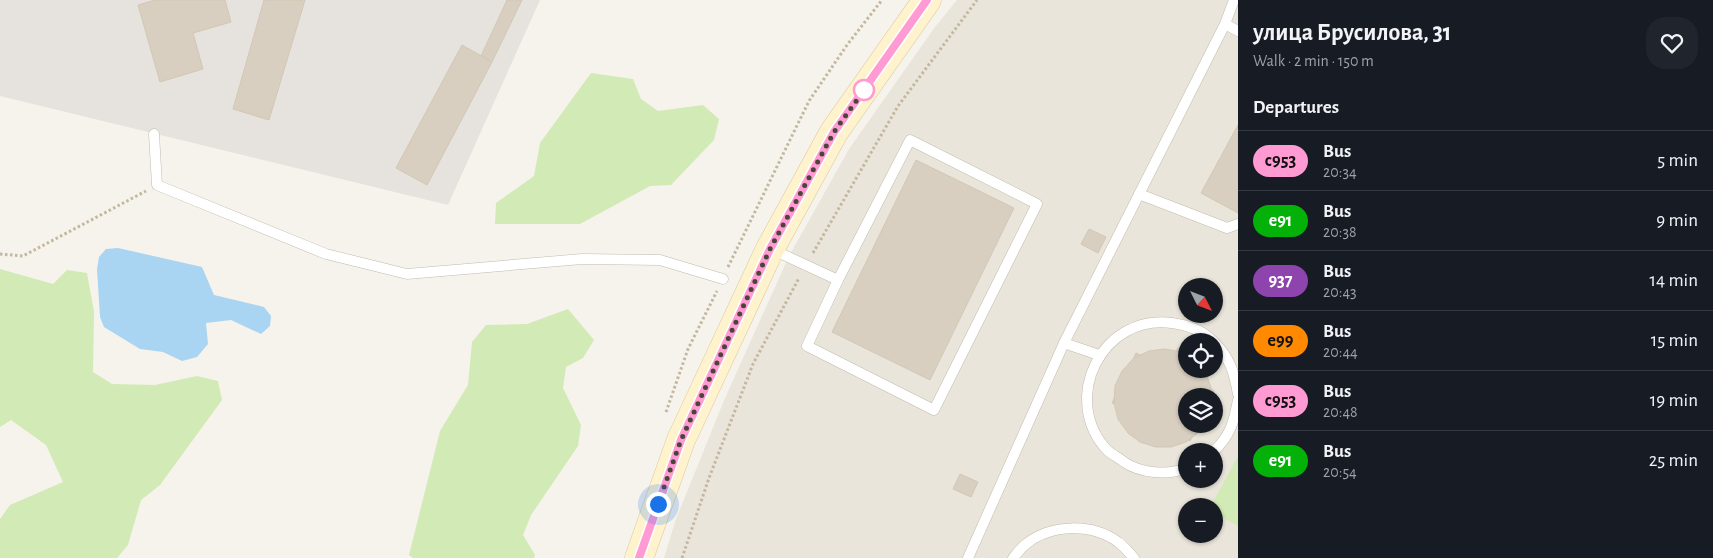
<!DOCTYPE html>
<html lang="en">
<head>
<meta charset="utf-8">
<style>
	body { margin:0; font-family:"Alegreya Sans",sans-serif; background:#20242c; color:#f1f3f6; height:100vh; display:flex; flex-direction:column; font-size:19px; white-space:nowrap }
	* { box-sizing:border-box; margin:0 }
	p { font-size:16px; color:#9ea1a6 }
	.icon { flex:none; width:28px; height:28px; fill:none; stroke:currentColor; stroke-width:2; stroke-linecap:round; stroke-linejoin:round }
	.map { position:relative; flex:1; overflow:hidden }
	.side { display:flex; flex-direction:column; background:#171b24; width:475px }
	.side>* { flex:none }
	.badge { padding:0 10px; border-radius:16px; font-size:18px; line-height:32px }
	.needle { width:32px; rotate:132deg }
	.controls { position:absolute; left:1178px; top:278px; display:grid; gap:10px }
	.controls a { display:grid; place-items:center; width:45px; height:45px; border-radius:50%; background:#171b24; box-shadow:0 1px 4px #0004; font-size:25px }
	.you { position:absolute; width:25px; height:25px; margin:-12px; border:4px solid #fff; border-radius:50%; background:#1a73e8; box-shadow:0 0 0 8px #1a73e833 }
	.map>.badge { position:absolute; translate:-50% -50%; box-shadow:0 0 0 2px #fff }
	h2 { padding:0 15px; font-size:19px; line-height:45px }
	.round { display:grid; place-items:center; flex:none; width:52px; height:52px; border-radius:20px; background:#20242c }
	.summary { display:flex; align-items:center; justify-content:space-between; height:85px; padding:0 15px }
	h1 { font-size:24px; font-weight:700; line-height:38px }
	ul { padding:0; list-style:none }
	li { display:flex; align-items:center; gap:15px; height:60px; padding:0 15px; border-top:1px solid #363941 }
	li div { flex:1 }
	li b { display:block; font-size:19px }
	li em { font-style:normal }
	li .badge { min-width:55px; font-weight:700; text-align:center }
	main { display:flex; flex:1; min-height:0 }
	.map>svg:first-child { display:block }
	.residential { fill:#eae5da; fill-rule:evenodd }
	.industrial { fill:#e6e2dd }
	.green { fill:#d2eab5 }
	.water { fill:#a9d4f2 }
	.building { fill:#d8cfc1; stroke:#d3c7b4 }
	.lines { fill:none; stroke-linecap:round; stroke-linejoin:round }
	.lane-casing { stroke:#c2bbae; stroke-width:11 }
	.secondary-casing { stroke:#d6c79b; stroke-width:29 }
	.path { stroke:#c4b79f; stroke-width:3; stroke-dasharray:2.5 2.5; stroke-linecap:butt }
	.lane { stroke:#fff; stroke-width:10 }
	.secondary { stroke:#fff3cd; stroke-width:28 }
	.line-casing { stroke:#fff; stroke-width:11 }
	.line { stroke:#ff9ad2; stroke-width:8 }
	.walk { stroke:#4b4439; stroke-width:5; stroke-dasharray:0 9 }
	.stop-dot { fill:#fff; stroke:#ff9ad2; stroke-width:2.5 }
</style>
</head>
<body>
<main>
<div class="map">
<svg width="1238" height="558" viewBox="0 0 1238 558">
	<rect width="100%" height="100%" fill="#f6f3ec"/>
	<path class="residential" d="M957,0H1238V558H664L676,519L725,398L789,256L849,149L935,27ZM1186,286H1214V314H1186ZM1186,341H1214V369H1186ZM1186,396H1214V424H1186ZM1186,451H1214V479H1186ZM1186,506H1214V534H1186Z"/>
	<polygon class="industrial" points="0,0 540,0 448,205 0,96"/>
	<g class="green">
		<polygon points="591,73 633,79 641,99 658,111 703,105 719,119 714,140 671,185 650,186 580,224 495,224 496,203 534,176 540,143"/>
		<polygon points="0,269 53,284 67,270 87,273 94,312 93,372 112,384 155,385 197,376 218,381 222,400 160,485 141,500 128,545 117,558 0,558 0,519 10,505 63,482 46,445 11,420 0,427"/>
		<polygon points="568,309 594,340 583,358 566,367 563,388 581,425 578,446 531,515 523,535 535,555 534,558 413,558 409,555 440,431 468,385 472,342 486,325 527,324"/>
		<polygon points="1238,456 1238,526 1214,513 1214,506 1211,506"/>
	</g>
	<polygon class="water" points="118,248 202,267 214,295 264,307 271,316 270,326 261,334 231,320 206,323 208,344 197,357 182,361 163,352 140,349 104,327 100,317 97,269 99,257 106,249"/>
	<g class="building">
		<polygon points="155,0 225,0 231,22 193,33 203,69 160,82 138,5"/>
		<polygon points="264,0 305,0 269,120 233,109"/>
		<polygon points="507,0 522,0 492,62 481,56"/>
		<polygon points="462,45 492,62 427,185 396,168"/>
		<polygon points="1238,125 1238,213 1201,193"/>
		<polygon points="916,160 1014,208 930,380 832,332"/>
		<polygon points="1089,229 1106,237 1098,253 1081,244"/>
		<polygon points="1178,348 1186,352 1186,369 1195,369 1190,379 1214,391 1212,396 1186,396 1186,424 1199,424 1190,441 1171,431 1168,439 1155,433 1159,425 1147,419 1144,426 1129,418 1131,412 1112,403 1136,353 1168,369"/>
		<polygon points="1165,349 1181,352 1186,355 1186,369 1202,369 1206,373 1211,388 1212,396 1186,396 1186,424 1205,424 1199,432 1186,442 1171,447 1156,447 1140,442 1128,433 1118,419 1114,403 1115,386 1122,371 1134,358 1149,351"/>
		<polygon points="960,474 978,482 971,497 953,489"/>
	</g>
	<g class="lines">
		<g class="lane-casing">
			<g id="lane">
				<polyline points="1225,24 1238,31"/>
				<polyline points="154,134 157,185 326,254 407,274 582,259 660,260 723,279"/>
				<polygon points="910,140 1037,204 934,410 807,346 838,280"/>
				<polyline points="1139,194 1227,228 1238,224"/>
				<polyline points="771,249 838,280"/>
				<path d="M1214,342C1230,358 1234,372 1238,394"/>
				<polyline points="1064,343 1099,355"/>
				<path d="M1214,451C1230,436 1234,422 1238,400"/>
				<path d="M1186,468C1168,476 1140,473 1124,462C1119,458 1113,455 1108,451C1059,400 1102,313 1172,323C1187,325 1202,330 1213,341"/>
				<polyline points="968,558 1064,343 1225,24 1234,0"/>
				<path d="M1013,558C1017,553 1021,548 1026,544C1051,524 1092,523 1118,542C1124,546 1129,553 1134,558"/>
			</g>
		</g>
		<g class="secondary-casing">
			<polyline id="secondary" points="639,558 681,440 770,249 834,132 927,0"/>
		</g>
		<g class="path">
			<polyline points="813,253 898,106 977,0"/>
			<polyline points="0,254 23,256 146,191"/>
			<polyline points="728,267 809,101 847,45 882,0"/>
			<polyline points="666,412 688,349 717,291"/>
			<polyline points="682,558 709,478 753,364 799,278"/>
		</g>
		<use href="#lane" class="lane"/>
		<use href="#secondary" class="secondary"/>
	</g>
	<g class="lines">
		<g class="line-casing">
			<polyline id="line" points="639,558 681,440 770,249 834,132 927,0"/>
		</g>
		<use href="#line" class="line"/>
		<polyline class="walk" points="658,504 681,440 770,249 834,132 864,90"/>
	</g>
	<circle class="stop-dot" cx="864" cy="90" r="10"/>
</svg>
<div class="controls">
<a><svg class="needle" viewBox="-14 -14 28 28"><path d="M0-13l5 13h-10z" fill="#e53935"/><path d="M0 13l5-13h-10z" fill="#9ea1a6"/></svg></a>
<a><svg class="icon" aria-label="locate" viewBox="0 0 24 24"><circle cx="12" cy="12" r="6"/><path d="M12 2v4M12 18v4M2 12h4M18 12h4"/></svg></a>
<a><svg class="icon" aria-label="layers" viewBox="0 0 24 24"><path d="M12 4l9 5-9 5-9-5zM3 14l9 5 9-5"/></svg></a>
<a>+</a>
<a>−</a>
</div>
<div class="you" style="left:658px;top:504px"></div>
</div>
<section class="side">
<div class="summary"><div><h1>улица Брусилова, 31</h1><p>Walk · 2 min · 150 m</p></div><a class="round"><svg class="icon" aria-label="heart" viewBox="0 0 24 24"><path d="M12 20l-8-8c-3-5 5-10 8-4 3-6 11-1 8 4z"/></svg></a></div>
<h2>Departures</h2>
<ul>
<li><span class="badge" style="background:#ff9ad2;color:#111">с953</span><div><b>Bus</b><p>20:34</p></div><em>5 min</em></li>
<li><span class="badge" style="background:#04b109;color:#fff">е91</span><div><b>Bus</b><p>20:38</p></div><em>9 min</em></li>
<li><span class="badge" style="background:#8e44ad;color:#fff">937</span><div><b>Bus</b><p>20:43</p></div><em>14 min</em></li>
<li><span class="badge" style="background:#ff8900;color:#111">е99</span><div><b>Bus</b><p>20:44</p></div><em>15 min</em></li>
<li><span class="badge" style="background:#ff9ad2;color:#111">с953</span><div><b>Bus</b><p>20:48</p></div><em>19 min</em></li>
<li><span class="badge" style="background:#04b109;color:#fff">е91</span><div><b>Bus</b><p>20:54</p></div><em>25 min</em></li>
</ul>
</section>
</main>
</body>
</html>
